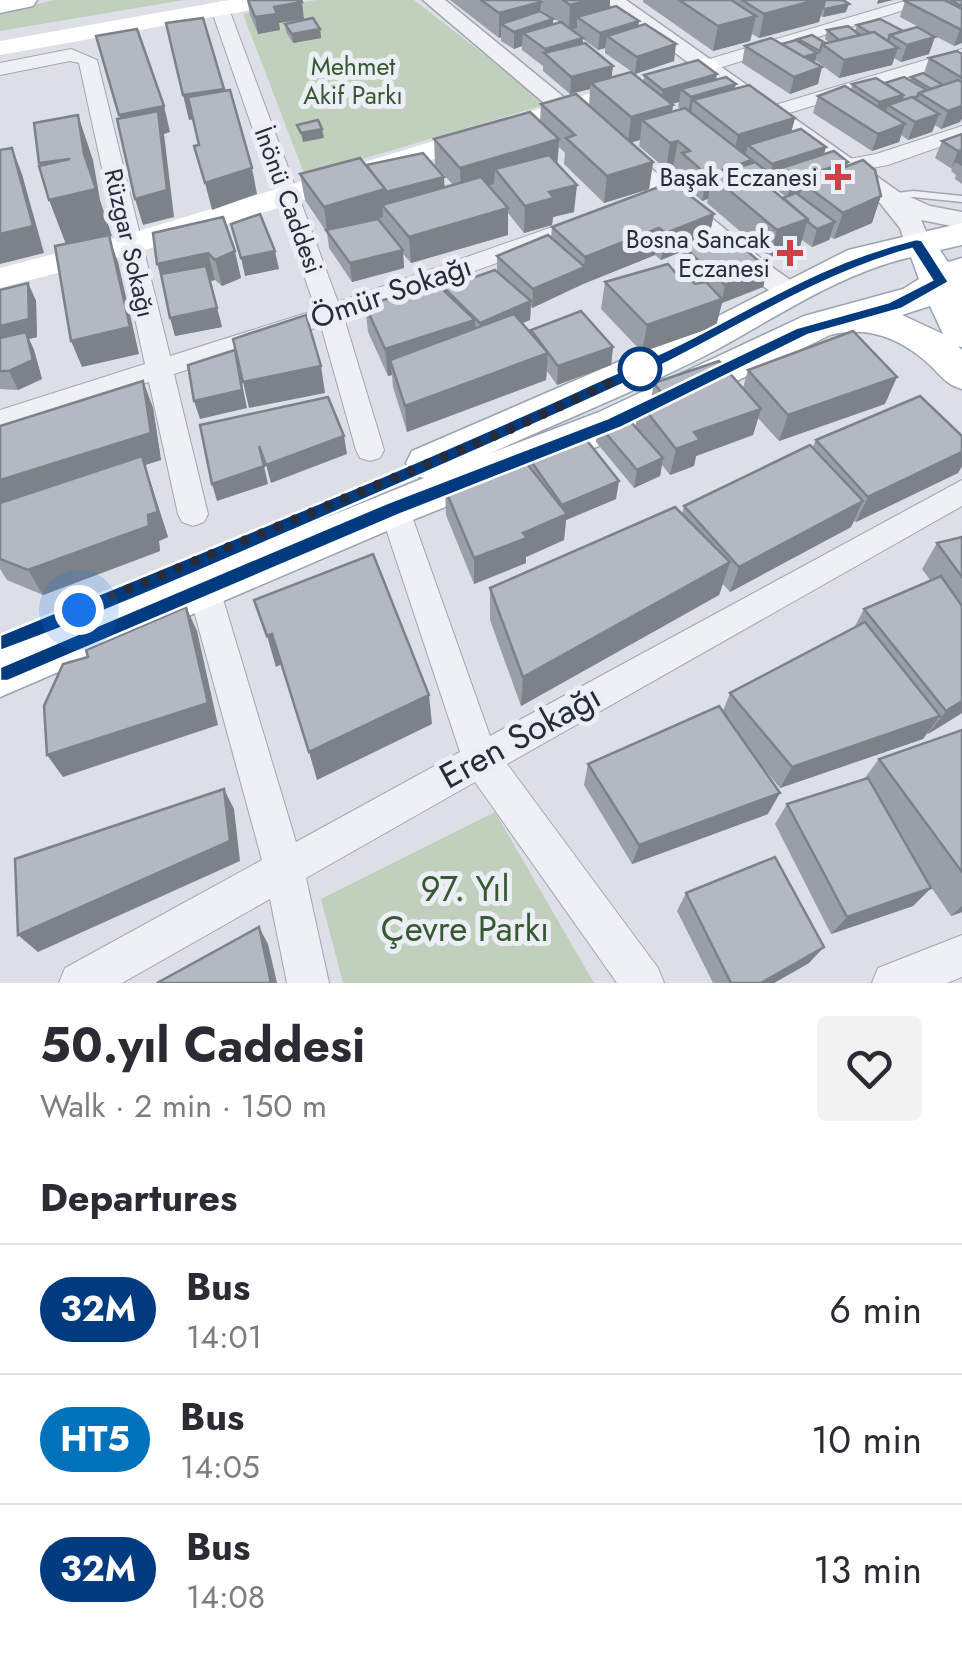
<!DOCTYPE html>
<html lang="en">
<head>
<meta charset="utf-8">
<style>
	body { margin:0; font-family:Jost,sans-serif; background:#f2f2f3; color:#2b2b33; height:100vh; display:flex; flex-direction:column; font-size:38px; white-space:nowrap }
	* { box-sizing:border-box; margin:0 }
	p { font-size:32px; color:#7c7c81 }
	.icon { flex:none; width:55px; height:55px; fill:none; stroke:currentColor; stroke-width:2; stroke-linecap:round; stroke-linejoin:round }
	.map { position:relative; height:983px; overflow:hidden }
	.drawer { display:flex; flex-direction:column; background:#fff; flex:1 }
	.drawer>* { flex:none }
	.badge { padding:0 20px; border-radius:32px; font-size:35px; line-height:65px }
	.you { position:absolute; width:50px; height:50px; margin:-25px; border:8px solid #fff; border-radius:50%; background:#1a73e8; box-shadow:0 0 0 15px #1a73e833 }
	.map>.badge { position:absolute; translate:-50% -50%; box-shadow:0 0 0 5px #fff }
	h2 { padding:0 40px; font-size:38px; line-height:90px }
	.round { display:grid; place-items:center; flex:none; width:105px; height:105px; border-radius:10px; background:#f2f2f3 }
	.headline { display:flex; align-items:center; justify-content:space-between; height:170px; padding:0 40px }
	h1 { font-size:48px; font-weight:700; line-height:75px }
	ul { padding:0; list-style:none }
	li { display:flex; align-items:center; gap:30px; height:130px; padding:0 40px; border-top:2px solid #e1e1e2 }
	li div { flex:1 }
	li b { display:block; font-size:38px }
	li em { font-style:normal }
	li .badge { min-width:110px; font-weight:700; text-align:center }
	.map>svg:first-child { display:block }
	.green { fill:#c0d0bd }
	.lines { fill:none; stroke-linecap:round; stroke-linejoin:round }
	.service-casing { stroke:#a2a6b0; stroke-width:3 }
	.minor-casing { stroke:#a2a6b0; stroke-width:2 }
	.tertiary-casing { stroke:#a2a6b0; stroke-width:3 }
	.primary-casing { stroke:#9ba2b2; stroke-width:3 }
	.service { fill:#eff0f5; fill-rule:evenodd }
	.minor { fill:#eff0f5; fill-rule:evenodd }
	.tertiary { fill:#eff0f5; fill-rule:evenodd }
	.secondary { fill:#fff; fill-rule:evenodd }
	.primary { fill:#fff; fill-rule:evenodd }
	.wall { fill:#9a9ea8; fill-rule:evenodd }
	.shaded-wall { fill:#7d8188 }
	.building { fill:#b3b8c3; stroke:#7d8188; stroke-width:2.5 }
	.line { fill:#003b80; stroke:#fff; stroke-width:2.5 }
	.walk { stroke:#262c3c; stroke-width:10; stroke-dasharray:0 18 }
	.poi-dot { fill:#ce3f46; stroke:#ebeef4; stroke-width:4 }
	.stop-dot { fill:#fff; stroke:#003b80; stroke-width:5 }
	.labels { text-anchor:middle; stroke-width:10; stroke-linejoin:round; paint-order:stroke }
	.far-park-label { font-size:25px; fill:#375833; stroke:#ebeef4 }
	.far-poi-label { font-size:25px; fill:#262c3c; stroke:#ebeef4; text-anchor:end }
	.far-street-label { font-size:25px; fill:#262c3c; stroke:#ebeef4 }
	.street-label { font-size:30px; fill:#262c3c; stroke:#ebeef4 }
	.near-street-label { font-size:35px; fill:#262c3c; stroke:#ebeef4 }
	.near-park-label { font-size:35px; fill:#375833; stroke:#ebeef4 }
</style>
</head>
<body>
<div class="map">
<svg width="962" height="983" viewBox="0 0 962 983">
	<rect width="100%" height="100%" fill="#dcdfe6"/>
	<g class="green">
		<polygon points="55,0 184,0 0,31 0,12"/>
		<polygon points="316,0 414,0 548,104 305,176 243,14"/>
		<polygon points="495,812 594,983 343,983 321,899"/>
	</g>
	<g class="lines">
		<g class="service-casing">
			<polygon id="service" points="913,191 962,196 962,202 913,197 889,200 883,197 889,194"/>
		</g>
		<g class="minor-casing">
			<g id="minor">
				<polygon points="908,0 936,0 713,70 699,70 696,66 699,62"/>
				<polygon points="220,4 229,9 338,302 581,217 597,217 601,222 597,227 344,318 384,450 380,458 370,461 360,458 356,450 321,326 174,374 208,514 204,522 193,526 182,522 178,514 149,382 0,430 0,410 145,364 79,63 70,61 0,75 0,63 71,49 97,60 170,356 316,310 211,9"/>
				<polygon points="962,49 962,61 779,116 765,116 762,112 765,108"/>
				<polygon points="962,126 962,139 888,165 846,173 835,166 838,161 876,154"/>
				<polygon points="962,480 962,506 507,764 658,968 664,983 617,983 475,782 306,878 329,983 287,983 270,899 122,983 59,983 65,968 262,860 188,589 193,579 204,576 215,579 220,589 296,842 460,752 379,508 383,500 394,496 405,500 409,508 490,736"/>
				<polygon points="962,935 962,977 947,983 872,983 878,968"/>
			</g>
		</g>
		<g class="tertiary-casing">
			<g id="tertiary">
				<polygon points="423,0 445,0 769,265 809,293 804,300 784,300 749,277"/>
				<polygon points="603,0 626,0 899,192 930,206 962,212 962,228 921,220 931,243 917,251 907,249 900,228 880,203"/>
			</g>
		</g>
		<g class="primary-casing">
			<g id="primary">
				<polygon points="0,0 37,0 33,6 0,13"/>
				<path d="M962,223V245L940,250L948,262L962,258V347L958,346L962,350V389C947,385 942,377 931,366C902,339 869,325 830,335L629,434L410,521L0,697V650L424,478L412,475L406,463L412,451L685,333L848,250ZM911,257L919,279L903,289L804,316L599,412L491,453C566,419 644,388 716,350C780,315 839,274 911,257ZM930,306L943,334L902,315Z"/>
			</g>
		</g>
		<use href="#service" class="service"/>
		<use href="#minor" class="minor"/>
		<use href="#tertiary" class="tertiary"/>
		<g class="secondary">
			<polygon points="229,0 280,0 268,7 0,55 0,41"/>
			<polygon points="706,58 715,61 719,66 715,71 141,251 0,288 0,268 119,237"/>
		</g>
		<use href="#primary" class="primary"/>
	</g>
	<g class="wall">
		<polygon points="247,0 304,19 279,23 280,30 258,34 250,15"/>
		<path d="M450,0H610V8L639,26L674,61L635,74L605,53V48L598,50L583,39V43L612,77L643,81L644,75L716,79L795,118L791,132L824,154L848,162L847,166L872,223L834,239L831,237L829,240L812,247L802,240L800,246L770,257L707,203L708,199L702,201L678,180L679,172L673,167L666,169L639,146L640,140L630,143L653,162L649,189L604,203L564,164L565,153L559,147L557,164L574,212L553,217L552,225L524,233L508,213V235L411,263L403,254L404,268L352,282L329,248L327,233L305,200L300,174L366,165L445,187L453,185L435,165L434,139L540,122L541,104L589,106L590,89L570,94L543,71V66L522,50V46L514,49L501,41V37L499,38ZM540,9L559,22L553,24V19L540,11ZM679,102L678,107L681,109L672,111L673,105L671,104ZM775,180L773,187L786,197L783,198L768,187L770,182Z"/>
		<polygon points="643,0 843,0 846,12 823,17 820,16 819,22 759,38 752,34 750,41 713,51 643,2"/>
		<polygon points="908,0 962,0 962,43 954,46 900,17 905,1"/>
		<polygon points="880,19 929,54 901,62 894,58 892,65 839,78 815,60 818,84 790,94 742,63 745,46 782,44 798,41 798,39 825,43 829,42 825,39 827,30 855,32 857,25"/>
		<polygon points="285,24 320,29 321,38 293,43 286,32"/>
		<polygon points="962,54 962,118 960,122 941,129 935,125 932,132 908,140 901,135 899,142 872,151 813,113 818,96 851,90 852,84 885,83 910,80 911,77 924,73 929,58"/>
		<polygon points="962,134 962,184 955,179 956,175 951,171 952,169 935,158 942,141"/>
		<polygon points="714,214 709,238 768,269 763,287 722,303 716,326 642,352 601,309 605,282 679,277 695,284 700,283 680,265 683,251 661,260 655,255 583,284 532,308 531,306 530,320 522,323 531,333 531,330 613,347 611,365 557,385 547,371 546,380 407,432 393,387 392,375 388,376 368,332 365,305 444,290 497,271 497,256 551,238 552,227"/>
		<polygon points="223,217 241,278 222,286 215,280 210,281 222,327 175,336 163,284"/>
		<polygon points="28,283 36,301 37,337 29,339 34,350 42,379 18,390 0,389 0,290"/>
		<polygon points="748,370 885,404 779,441 758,418 753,435 696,456 694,466 670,475 662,465 660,476 634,488 596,442 598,424 635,427 640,403 651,399 654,383 743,388"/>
		<polygon points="143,381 153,408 161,460 145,465 168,537 159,541 160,551 43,595 7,580 0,569 0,426"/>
		<polygon points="962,436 962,466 958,473 856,522 854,521 851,527 730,592 723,584 719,595 521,706 490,620 490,588 682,514 684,506 812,448 816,440"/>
		<polygon points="526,454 616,499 566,520 564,540 526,557 526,563 474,584 446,515 445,489 526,462"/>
		<polygon points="962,537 962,713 928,734 927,733 923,739 780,788 755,758 768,814 632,864 584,785 588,764 723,711 730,693 854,628 864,609 930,580 922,569 937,543"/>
		<polygon points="962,730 962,912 951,916 931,887 931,888 913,906 831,934 775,824 787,804 864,779 879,759"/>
		<polygon points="686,893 809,963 774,983 713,983 677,911"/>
	</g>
	<g class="shaded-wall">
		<polygon points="590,0 610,0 608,19 577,17 577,28 569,30 570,5"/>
		<polygon points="816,0 825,0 819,22 759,38 764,14"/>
		<polygon points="878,0 893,0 877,4"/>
		<polygon points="302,2 304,19 279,23 280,30 258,34 255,17 274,7"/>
		<polygon points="541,2 540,24 553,19 552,36 523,33 522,46 514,49 514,32 501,24 501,37 499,38 499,13"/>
		<polygon points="849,4 846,12 823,17 825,9"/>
		<polygon points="756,16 750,41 713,51 718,26"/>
		<polygon points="639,21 637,38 607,36 605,48 598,50 600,33"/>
		<polygon points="962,28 962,43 954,46 960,29"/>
		<polygon points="320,29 321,38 293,43 292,34"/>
		<polygon points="935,37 929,54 901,62 907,45"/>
		<polygon points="583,38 582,55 545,54 545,49"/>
		<polygon points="676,44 674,61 635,74 637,57"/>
		<polygon points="898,48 892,65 839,78 844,60"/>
		<polygon points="817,53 815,62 800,58"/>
		<polygon points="613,66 611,83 591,83 590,89 570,94 571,77"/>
		<polygon points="822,67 818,84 790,94 794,77"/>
		<polygon points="717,74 714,90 736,84 732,101 693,100 691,113 688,114 691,97 681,89 679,102 660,107 663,90"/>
		<polygon points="224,89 229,114 189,120 183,95"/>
		<polygon points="903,95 918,96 915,105 896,111 888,105 884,117 873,120 879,102"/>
		<polygon points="962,101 962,118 960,122 941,129 948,111"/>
		<polygon points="673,105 669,131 642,120 640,140 628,143 631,117"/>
		<polygon points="164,106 170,132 164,134 174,217 143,225 135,199 127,141 119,115"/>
		<polygon points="939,114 932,132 908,140 915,122"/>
		<polygon points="78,115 93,160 100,200 112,236 109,237 118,262 139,354 82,367 71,341 67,247 49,200 53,199 39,163 70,159 84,154"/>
		<polygon points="795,118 788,144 748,145 745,157 732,161 738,135"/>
		<polygon points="905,124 899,142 872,151 878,134"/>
		<polygon points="322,129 324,138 303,142 301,133"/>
		<polygon points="559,139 557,166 495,169 494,184 461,194 460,168"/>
		<polygon points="678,141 673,167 666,169 670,143"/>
		<polygon points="826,147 821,165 778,169 775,180 770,182 764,202 759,179 770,176 772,164"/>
		<polygon points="12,148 22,174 44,253 0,264 0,234"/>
		<polygon points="962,150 962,166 955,162 951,169 958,151"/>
		<polygon points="752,160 746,187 712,176 708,199 702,201 707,175"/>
		<polygon points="653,162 649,189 604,203 607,176"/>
		<polygon points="848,162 843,180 803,183 800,194 787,198 792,180"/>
		<polygon points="252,168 257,194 212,210 205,183"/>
		<polygon points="444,177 445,195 382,205 383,217 329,233 327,230 324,207 385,189"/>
		<polygon points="577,185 574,212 553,217 552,225 524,233 525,206 549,192"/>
		<polygon points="881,196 872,223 834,239 843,213"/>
		<polygon points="508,208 508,235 411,263 409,237"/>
		<polygon points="714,214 708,241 684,247 683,251 661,260 666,233"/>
		<polygon points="808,219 800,246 770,257 777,230"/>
		<polygon points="835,222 829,240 812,247 817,229"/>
		<polygon points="659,228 655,255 583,284 532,308 533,289 584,267 585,257"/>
		<polygon points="403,250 404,268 352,282 350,263"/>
		<polygon points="235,251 241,278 222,286 215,260"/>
		<polygon points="275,251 279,269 245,276 241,258"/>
		<polygon points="208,253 215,280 210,281 222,327 175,336 170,318 165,291 157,264"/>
		<polygon points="768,269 763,287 722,303 716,326 642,352 647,325 722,300 725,285"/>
		<polygon points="28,283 36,301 37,337 29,339 34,350 42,379 18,390 9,371 0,347 0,326"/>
		<polygon points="531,301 530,320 480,341 480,323"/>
		<polygon points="475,320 476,347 390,360 392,375 388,376 385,349"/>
		<polygon points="613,347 611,365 557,385 558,366"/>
		<polygon points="235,350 247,408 200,419 194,401"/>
		<polygon points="548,353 546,380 407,432 405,406"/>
		<polygon points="321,366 325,393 249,408 243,382"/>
		<polygon points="897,377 885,404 779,441 788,415"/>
		<polygon points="143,381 153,408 161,460 145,465 168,537 159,541 160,551 43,595 28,570 0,506 0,480"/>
		<polygon points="761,409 753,435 696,456 694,466 670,475 676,449 694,432"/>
		<polygon points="344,436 347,454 271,483 266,465"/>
		<polygon points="962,452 962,466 958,473 856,522 868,497"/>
		<polygon points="663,458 660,476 634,488 637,470"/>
		<polygon points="264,466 268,484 217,501 212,484"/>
		<polygon points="619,481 616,499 566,520 564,540 526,557 526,563 474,584 474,558 523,533 561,516 562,505"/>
		<polygon points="863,501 851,527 730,592 739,567"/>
		<polygon points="730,562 719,595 521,706 523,677"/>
		<polygon points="186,607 197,631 218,725 63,777 47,755"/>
		<polygon points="272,634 282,664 276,667 267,636"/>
		<polygon points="429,695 432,724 317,780 309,752"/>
		<polygon points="962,701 962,713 928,734 946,711"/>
		<polygon points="940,716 923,739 780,788 792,767"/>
		<polygon points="224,789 234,809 240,861 38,952 18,935"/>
		<polygon points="780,793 768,814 632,864 639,845"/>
		<polygon points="931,888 913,906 831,934 847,917"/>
		<polygon points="962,906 962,912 951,916"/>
		<polygon points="259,927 268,944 277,983 271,983"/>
		<polygon points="824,947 809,963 774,983 761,983"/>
	</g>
	<g class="building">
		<polygon points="248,0 301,0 302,2 274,7 277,14 255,17"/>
		<polygon points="481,0 538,0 541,2 499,13"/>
		<polygon points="563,0 590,0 570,5"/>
		<polygon points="679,0 731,0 756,16 718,26"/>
		<polygon points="742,0 816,0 764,14"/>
		<polygon points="825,0 843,0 849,4 825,9 823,8"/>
		<polygon points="908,0 944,0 962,9 962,28 960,29 905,1"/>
		<polygon points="950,0 962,0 962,5 960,5"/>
		<polygon points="616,6 639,21 600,33 577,17"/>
		<polygon points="540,11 553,19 514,32 501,24"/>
		<polygon points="203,18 224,89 183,95 166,23"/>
		<polygon points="313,18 320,29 292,34 285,24"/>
		<polygon points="880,19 903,31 890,35 888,41 874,32 870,33 857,25"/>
		<polygon points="561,22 583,38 545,49 523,33"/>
		<polygon points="645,24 676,44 637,57 607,36"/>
		<polygon points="848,26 860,35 839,40 827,30"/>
		<polygon points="917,27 935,37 907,45 890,35"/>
		<polygon points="137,29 164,106 119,115 96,36"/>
		<polygon points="874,32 898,48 844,60 822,44"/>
		<polygon points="812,35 825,43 822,44 820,51 798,39"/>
		<polygon points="771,38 822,67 794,77 745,46"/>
		<polygon points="796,40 817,53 804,57 782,44"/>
		<polygon points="585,43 613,66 571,77 544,53"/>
		<polygon points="957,51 962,54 962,78 929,58"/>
		<polygon points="698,60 717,74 663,90 644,75"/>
		<polygon points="631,72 673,105 631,117 591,83"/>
		<polygon points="923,73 943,85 931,89 911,77"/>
		<polygon points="726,77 736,84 691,97 681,89"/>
		<polygon points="904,77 927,90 919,93 918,96 901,101 903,95 885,83"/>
		<polygon points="876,78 903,95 879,102 852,84"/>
		<polygon points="958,80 962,82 962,106 948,111 919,93"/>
		<polygon points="749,85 795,118 738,135 693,100"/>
		<polygon points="845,86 905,124 878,134 818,96"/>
		<polygon points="230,90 252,168 205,183 194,146 199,145 188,97"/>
		<polygon points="576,94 653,162 607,176 566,138 575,135 541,104"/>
		<polygon points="912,97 939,114 915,122 888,105"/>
		<polygon points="685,108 752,160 707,175 682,153 690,151 678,141 670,143 642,120"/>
		<polygon points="158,111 167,190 135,199 117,119"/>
		<polygon points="530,112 559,139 460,168 434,139"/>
		<polygon points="78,115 84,154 96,189 49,200 39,166 70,159 39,163 34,123"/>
		<polygon points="318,120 322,129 301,133 297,125"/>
		<polygon points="801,129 826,147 772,164 748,145"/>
		<polygon points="962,134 962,150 958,151 942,141"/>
		<polygon points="12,148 33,226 0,234 0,150"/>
		<polygon points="834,151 848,162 792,180 778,169"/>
		<polygon points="423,153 444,177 386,192 385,189 366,165"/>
		<polygon points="549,155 577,185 549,192 554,198 525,206 495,169"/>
		<polygon points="360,158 385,189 324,207 300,174"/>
		<polygon points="863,160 875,170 881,196 843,213 803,183"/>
		<polygon points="755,162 771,175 759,179 808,219 777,230 712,176"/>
		<polygon points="481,177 508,208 409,237 382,205"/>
		<polygon points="672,182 714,214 666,233 659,228 585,257 552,227"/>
		<polygon points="796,193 835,222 817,229 808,222 808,219 783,198"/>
		<polygon points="260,214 275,251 241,258 231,224"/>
		<polygon points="223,217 235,251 215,260 208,253 157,264 153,233"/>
		<polygon points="378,219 403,250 350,263 326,230"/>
		<polygon points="725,232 768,269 725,285 684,247"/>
		<polygon points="109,235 130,327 71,341 55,246"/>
		<polygon points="548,235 585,267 533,289 497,256"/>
		<polygon points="668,264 679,277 688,276 695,284 706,282 722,299 647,325 605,282"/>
		<polygon points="206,266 217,308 170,318 161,274"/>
		<polygon points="495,270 531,301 480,323 444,288"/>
		<polygon points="28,283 29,319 0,326 0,290"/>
		<polygon points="438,285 475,320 385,349 365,305"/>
		<polygon points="581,311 613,347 558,366 531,330"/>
		<polygon points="514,314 548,353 405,406 390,360"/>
		<polygon points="306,315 321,366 243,382 233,339"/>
		<polygon points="853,331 897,377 788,415 748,370"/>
		<polygon points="26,332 33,360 9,371 0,371 0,338"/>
		<polygon points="235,350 242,390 194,401 188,365"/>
		<polygon points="719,361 761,409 694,432 700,440 676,449 640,403 663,395 654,383"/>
		<polygon points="143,381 151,433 0,480 0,426"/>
		<polygon points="920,396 962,436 962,452 868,497 816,440"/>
		<polygon points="328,397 344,436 266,465 259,446 264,466 212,484 200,425"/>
		<polygon points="623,413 663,458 637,470 598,424"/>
		<polygon points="581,433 619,481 562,505 526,454"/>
		<polygon points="810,445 863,501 739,567 684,506"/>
		<polygon points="520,455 567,514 523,533 527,538 474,558 445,489"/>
		<polygon points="142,456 158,512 148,515 149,526 28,570 0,559 0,503"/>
		<polygon points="675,507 730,562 523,677 490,588"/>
		<polygon points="962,537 962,577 937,543"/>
		<polygon points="373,554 429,695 309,752 272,634 267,636 254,600"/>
		<polygon points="941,576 962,606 962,701 946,711 864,609"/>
		<polygon points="186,607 208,703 47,755 44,706 63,664 88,657 86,650"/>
		<polygon points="865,622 940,716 792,767 730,693"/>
		<polygon points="719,706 780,793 639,845 588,764"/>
		<polygon points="962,730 962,872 879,759"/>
		<polygon points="868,778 931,888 847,917 787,804"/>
		<polygon points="224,789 230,841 18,935 15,859"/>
		<polygon points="775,857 824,947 761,983 731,983 686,893"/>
		<polygon points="259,927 271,983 157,983"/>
	</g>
	<path class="line" d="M916,239L922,240L949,282L901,309L808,335L620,428L401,514L8,681H0V667L387,503L608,418L796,328L889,302L932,280L912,249C813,276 726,336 632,380C518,433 402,483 287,533C192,574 97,616 0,651V635C189,557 386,478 579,390C618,372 658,356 696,336C773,296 831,260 916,239Z"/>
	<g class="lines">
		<polyline class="walk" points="79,610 513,428 640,369"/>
	</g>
	<g class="poi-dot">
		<path d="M833 162h10v10h10v10h-10v10h-10v-10h-10v-10h10z"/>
		<path d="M785 238h10v10h10v10h-10v10h-10v-10h-10v-10h10z"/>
	</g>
	<circle class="stop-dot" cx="640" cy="369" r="20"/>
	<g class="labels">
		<g class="far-park-label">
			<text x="353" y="75">Mehmet<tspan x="353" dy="29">Akif Parkı</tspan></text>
		</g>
		<g class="far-poi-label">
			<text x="818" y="186">Başak Eczanesi</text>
			<text x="770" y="248">Bosna Sancak<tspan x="770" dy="29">Eczanesi</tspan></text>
		</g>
		<g class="far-street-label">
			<text transform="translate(289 200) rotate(70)" y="9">İnönü Caddesi</text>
			<text transform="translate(130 243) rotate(77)" y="9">Rüzgar Sokağı</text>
		</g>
		<g class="street-label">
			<text transform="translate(391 292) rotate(-19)" y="10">Ömür Sokağı</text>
		</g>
		<g class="near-street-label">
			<text transform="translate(520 736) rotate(-29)" y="12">Eren Sokağı</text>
		</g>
		<g class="near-park-label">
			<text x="465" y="901">97. Yıl<tspan x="465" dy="40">Çevre Parkı</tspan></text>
		</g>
	</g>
</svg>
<div class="you" style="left:79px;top:610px"></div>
</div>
<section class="drawer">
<div class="headline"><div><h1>50.yıl Caddesi</h1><p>Walk · 2 min · 150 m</p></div><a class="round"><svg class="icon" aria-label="heart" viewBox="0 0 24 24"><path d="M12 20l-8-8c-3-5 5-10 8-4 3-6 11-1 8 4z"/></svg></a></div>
<h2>Departures</h2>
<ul>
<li><span class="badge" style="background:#003b80;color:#fff">32M</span><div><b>Bus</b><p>14:01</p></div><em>6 min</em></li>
<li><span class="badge" style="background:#0072bc;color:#fff">HT5</span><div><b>Bus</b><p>14:05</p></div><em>10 min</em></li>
<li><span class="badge" style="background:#003b80;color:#fff">32M</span><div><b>Bus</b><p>14:08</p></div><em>13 min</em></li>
</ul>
</section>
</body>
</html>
